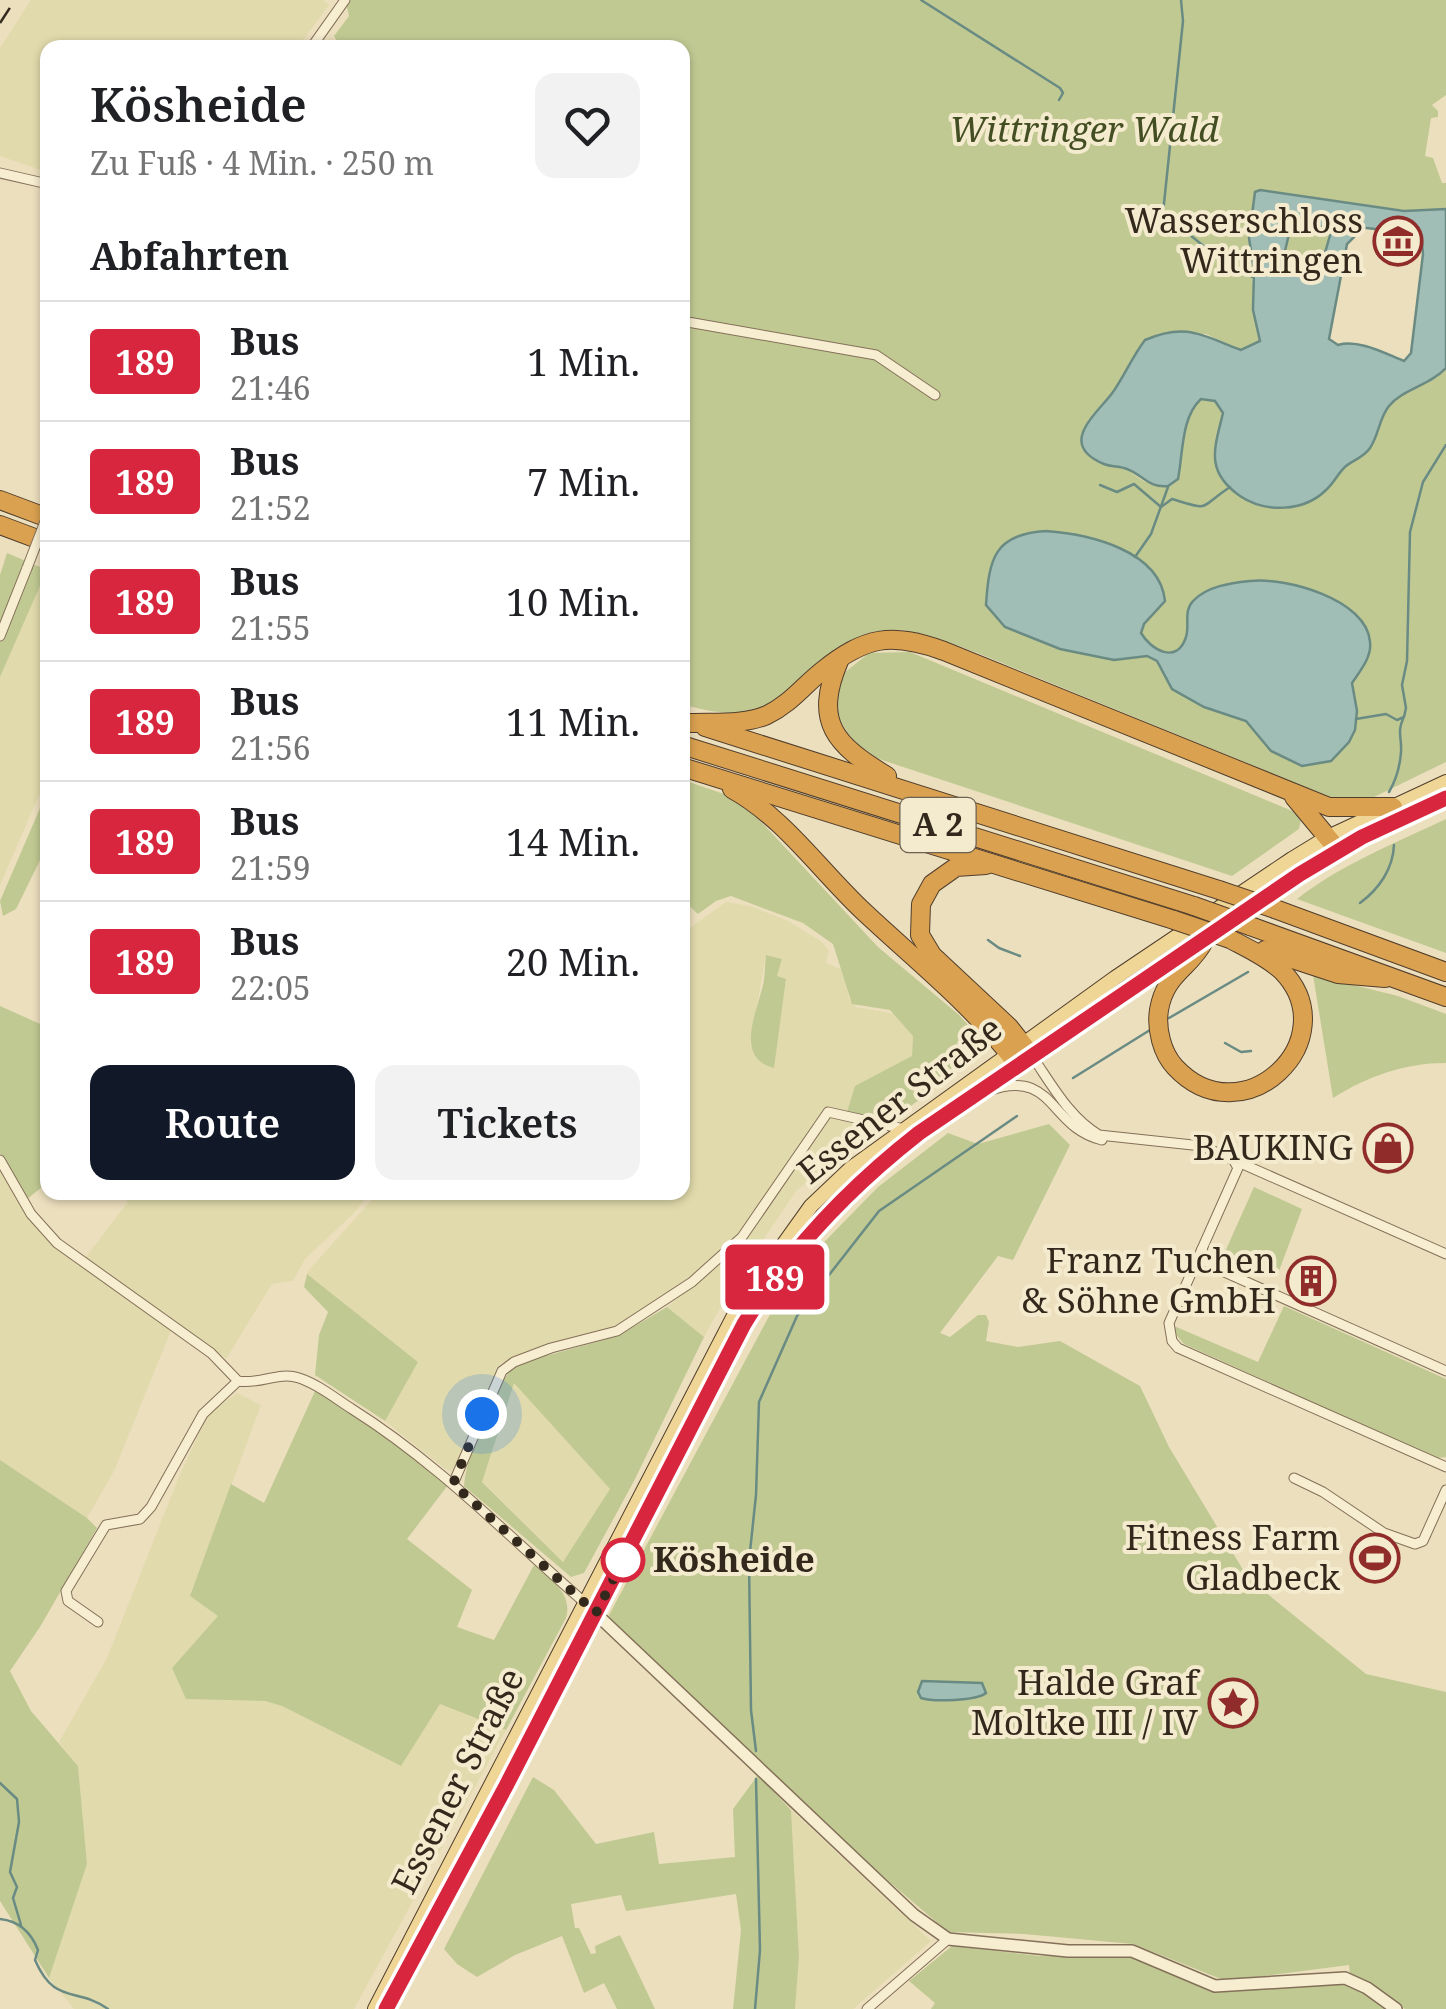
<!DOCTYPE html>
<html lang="de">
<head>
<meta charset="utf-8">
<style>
	body { margin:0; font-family:"Noto Serif",serif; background:#f2f2f2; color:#202124; height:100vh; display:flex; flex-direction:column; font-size:38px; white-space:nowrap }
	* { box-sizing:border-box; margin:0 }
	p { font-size:32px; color:#757577 }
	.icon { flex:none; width:55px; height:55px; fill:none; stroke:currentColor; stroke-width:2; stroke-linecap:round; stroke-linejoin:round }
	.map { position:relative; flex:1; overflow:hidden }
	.side { position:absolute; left:40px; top:40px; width:650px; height:1160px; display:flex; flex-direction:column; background:#fff; border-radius:20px; box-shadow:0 2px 8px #0004 }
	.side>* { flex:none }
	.badge { padding:0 20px; border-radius:8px; font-size:35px; line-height:65px }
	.you { position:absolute; width:50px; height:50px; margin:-25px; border:8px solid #fff; border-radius:50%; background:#1a73e8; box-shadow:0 0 0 15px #1a73e833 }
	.map>.badge { position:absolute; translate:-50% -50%; box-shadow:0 0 0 5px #fff }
	h2 { padding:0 50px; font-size:38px; line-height:90px }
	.round { display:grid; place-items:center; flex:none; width:105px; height:105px; border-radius:20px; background:#f2f2f2 }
	.head { display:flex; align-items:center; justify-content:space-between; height:170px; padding:0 50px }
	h1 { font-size:48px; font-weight:600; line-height:75px }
	.cta { display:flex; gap:20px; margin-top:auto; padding:20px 50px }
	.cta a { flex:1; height:115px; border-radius:20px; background:#111827; color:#fff; font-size:40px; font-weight:600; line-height:115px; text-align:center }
	.cta a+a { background:#f2f2f2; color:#202124 }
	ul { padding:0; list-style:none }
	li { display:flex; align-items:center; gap:30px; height:120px; padding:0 50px; border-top:2px solid #e0e0e0 }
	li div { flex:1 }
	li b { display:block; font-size:38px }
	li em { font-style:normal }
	li .badge { min-width:110px; font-weight:700; text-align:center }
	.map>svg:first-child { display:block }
	.farmland { fill:#e1daac; fill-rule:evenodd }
	.green { fill:#c1c993; fill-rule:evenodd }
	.water { fill:#a1beb6; stroke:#698b83; stroke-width:2.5; fill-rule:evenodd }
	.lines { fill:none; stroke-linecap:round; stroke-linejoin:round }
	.stream { stroke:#698b83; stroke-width:2.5 }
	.minor-casing { stroke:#837058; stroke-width:11 }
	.tertiary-casing { stroke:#837058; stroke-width:14 }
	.primary-casing { stroke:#513e2c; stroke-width:16 }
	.motorway-casing { stroke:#513e2c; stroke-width:20 }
	.minor { stroke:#f7edd1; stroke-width:9 }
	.tertiary { stroke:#f7edd1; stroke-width:11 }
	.primary { stroke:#efd696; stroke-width:14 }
	.motorway { stroke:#daa150; stroke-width:18 }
	.rail { stroke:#33281c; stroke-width:2.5; stroke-dasharray:18 18; stroke-linecap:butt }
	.minor-bridge-casing { stroke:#837058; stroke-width:11; stroke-linecap:butt }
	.motorway-bridge-casing { stroke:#513e2c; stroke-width:20; stroke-linecap:butt }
	.minor-bridge { stroke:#f7edd1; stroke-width:9 }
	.motorway-bridge { stroke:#daa150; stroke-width:18 }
	.line-casing { stroke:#fff; stroke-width:22 }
	.line { stroke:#d7263d; stroke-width:15 }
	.walk { stroke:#33281c; stroke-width:10; stroke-dasharray:0 18 }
	.stop-dot { fill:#fff; stroke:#d7263d; stroke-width:5 }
	.labels { text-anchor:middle; stroke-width:8; stroke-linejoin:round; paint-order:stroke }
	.shield { fill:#f4eacd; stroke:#6d6251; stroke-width:2.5 }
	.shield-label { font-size:32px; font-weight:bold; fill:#33281c }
	.park-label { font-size:35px; font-style:italic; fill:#434f23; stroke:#f4eacd }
	.poi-label { font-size:35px; fill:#33281c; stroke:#f4eacd; text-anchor:end }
	.street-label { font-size:35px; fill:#33281c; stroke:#f4eacd }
	.stop-label { font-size:35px; font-weight:bold; fill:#33281c; stroke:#f4eacd; text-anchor:start }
</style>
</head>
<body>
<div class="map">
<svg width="1446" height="2009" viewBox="0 0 1446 2009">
	<rect width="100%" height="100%" fill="#ecdfbe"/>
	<g class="farmland">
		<polygon points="31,0 324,0 329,5 298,47 48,48 47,172 0,156 0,48"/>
		<polygon points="47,570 47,777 0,885 0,677"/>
		<path d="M726,902L750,906L788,921L822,942L829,951L826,963L843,970L849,998L856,1007L896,1014L913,1035L912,1056L847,1112L824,1109L739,1234L691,1279L615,1327L500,1363L458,1467L451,1471L444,1468L385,1421L418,1362L307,1274L309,1270L378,1193L682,1192L683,933ZM766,955L782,959L777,976L786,980L773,1068L753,1052L750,1043Z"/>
		<polygon points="829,1118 873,1126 796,1191 734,1283 704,1337 667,1307 721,1261"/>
		<polygon points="0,1166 40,1233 172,1328 114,1471 87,1518 0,1460"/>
		<polygon points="116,1193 370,1193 353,1214 305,1259 293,1281 272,1284 226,1359 85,1258 128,1202"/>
		<polygon points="514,1382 611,1490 563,1562 482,1481"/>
		<polygon points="237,1393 261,1405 190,1596 219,1616 172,1668 186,1699 265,1701 282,1706 400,1766 440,1704 506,1730 354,2009 74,2009 49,1978 87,1864 78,1766 59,1742 107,1658 180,1474 208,1414"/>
		<polygon points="791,1810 931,1941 853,2009 795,2009 799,1957"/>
	</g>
	<g class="green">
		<path d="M350,0H1446V95L1432,105L1438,111V117L1431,118L1425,156L1433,158L1442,183H1446V209L1404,210L1270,191L1251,254L1255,322L1260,341L1241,350L1206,334L1145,340L1124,378L1088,420L1115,467L1126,469L1145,482L1178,479C1183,454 1181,417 1201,399L1215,401L1223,413C1215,446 1205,472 1240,495C1262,510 1290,512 1313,499C1326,491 1334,476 1346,466C1354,460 1365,457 1371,448C1379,435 1379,417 1389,406C1403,389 1429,386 1446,368V762L1374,797L1335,799L975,652C949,643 922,630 894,630C803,629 808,745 683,704L682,48H341L334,36L349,16L347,7Z"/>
		<polygon points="1299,218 1306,218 1331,231 1322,263 1313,270 1297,267 1284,255 1291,226"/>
		<polygon points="7,553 47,570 0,677 0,575"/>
		<polygon points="910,652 1302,815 1299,829 1232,876 879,759 854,742 832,709 839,677 869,653"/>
		<polygon points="683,780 724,794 751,811 878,947 959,1015 978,1036 980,1049 975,1059 893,1119 847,1112 855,1086 912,1056 913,1036 890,1010 852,1004 833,944 803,923 731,896 716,901 698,914 683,900"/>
		<polygon points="47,792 47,846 16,909 3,916 0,901"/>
		<path d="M1446,819V953L1297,899C1342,864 1395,843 1446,819Z"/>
		<path d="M766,955L782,959L777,976L786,979L774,1068C732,1057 759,1009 764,980C765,972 765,963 766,955Z"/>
		<path d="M1313,975L1398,996L1446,1014V1063C1405,1063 1368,1076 1333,1098Z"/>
		<polygon points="0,1006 47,1027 47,1183 26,1200 0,1153"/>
		<polygon points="1049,1124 1070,1145 1013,1260 998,1256 940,1333 950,1337 978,1315 986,1315 989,1322 986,1341 1018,1347 1060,1341 1140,1386 1169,1447 1248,1578 1366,1674 1446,1692 1446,2009 1405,2009 1362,1980 1350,1976 1349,1965 1226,1981 1133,1944 1024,1934 948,1932 865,1861 608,1617 790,1277 878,1187 948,1133 978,1144"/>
		<polygon points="1254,1187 1302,1209 1279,1271 1273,1276 1224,1254"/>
		<polygon points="307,1274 418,1362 385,1421 315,1375 319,1335 328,1312 304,1287"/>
		<polygon points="1284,1306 1446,1379 1446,1457 1437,1458 1184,1344 1174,1332 1174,1326 1258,1362"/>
		<path d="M667,1307L704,1337L634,1481L584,1573L571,1577L464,1486C467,1453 492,1380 520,1363L618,1336ZM514,1383L610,1489L563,1562L482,1482Z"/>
		<path d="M315,1391L381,1432L448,1485L407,1539L472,1590L457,1627L494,1640L534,1565C551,1581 573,1592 566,1618L506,1730L440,1704L401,1766L282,1706L265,1701L186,1699L172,1668L218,1616L190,1596L231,1484L264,1503Z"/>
		<polygon points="0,1460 87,1518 97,1528 40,1627 10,1671 31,1711 78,1766 87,1864 49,1978 0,1901"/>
		<polygon points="758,1775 791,1810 799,1957 795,2009 733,2009 741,1930 736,1894 626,1911 621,1895 571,1904 575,1928 579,1928 591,1954 596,1953 595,1946 620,1935 655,2009 617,2009 604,1983 584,1993 562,1936 515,1955 477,1977 457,1964 444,1949 533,1777 554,1790 596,1844 654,1832 659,1864 735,1857 733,1809"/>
		<polygon points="952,1946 1040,1956 1133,1957 1188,1982 1216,1991 1342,1982 1363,1990 1389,2009 931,2009 935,2003 909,1981"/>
	</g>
	<g class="water">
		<path d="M1260,190L1404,211L1446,209V368C1429,386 1403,389 1389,406C1379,418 1379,435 1370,448C1364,457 1354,460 1346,466C1338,473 1334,483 1326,490C1304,512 1265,513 1240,496C1204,471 1215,447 1223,413L1215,401L1201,399C1181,417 1183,454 1178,479L1168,486C1148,488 1143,475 1127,469C1120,466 1112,467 1104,464C1056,444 1097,414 1113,392C1125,375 1132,357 1145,340C1187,322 1203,336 1241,350L1260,341L1253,310L1254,270L1249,238L1255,192ZM1302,217L1331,232L1322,263L1314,270L1292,266L1284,255L1291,226ZM1357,227L1421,234L1423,254L1411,353L1404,361C1384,353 1358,339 1338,345L1329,339L1347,244L1354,237Z"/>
		<path d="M1046,531C1088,534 1160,550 1165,601L1144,624L1141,633C1151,650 1177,665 1186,637C1190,624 1183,612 1193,601C1207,586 1231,583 1250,581C1285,577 1367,599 1370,642C1372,657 1360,671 1352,683L1357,711L1355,730L1349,742L1331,761L1302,766L1271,751L1246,721L1204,707L1172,689L1157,661L1147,656L1114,660L1060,649L1005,627L986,605C989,559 994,534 1046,531Z"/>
		<path d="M922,1681L982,1683L986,1693C976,1701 933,1702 921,1698L918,1692Z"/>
	</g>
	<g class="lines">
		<g class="stream">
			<polyline points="921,0 1060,88 1063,93 1059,100"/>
			<polyline points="1181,0 1183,21 1163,213 1227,265 1253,277"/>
			<path d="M1100,485L1117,492L1134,484L1161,507L1172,499C1212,511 1197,509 1230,487"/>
			<polyline points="1135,557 1151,534 1168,487"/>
			<polyline points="1356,719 1386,714 1397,720 1404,717 1406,708 1402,685 1407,661 1410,532 1423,482 1446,445"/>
			<path d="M1389,792C1396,780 1400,766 1401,752C1402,738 1397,732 1403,719"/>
			<path d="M1360,903C1379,889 1393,869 1394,845"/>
			<polyline points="988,940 999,948 1020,956"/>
			<polyline points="1169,1018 1248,972"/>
			<polyline points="1225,1043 1241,1052 1251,1051"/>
			<polyline points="1073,1078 1150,1030"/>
			<polyline points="756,1751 751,1710 749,1561 756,1495 759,1402 797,1316 879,1211 1017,1116"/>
			<polyline points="0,1783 17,1799 19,1822 10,1872 17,1887 13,1898 21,1925"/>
			<path d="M0,1919C19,1921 31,1932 38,1950L35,1960C55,2006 76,1986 108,2009"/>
			<polyline points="755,2009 760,1950 756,1779"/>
		</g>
		<g class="minor-casing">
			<g id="minor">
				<polyline points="311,48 345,0"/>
				<polyline points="0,173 48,184"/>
				<polyline points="682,321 876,355 935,395"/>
				<polyline points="0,636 27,568"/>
				<path d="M1032,1056C1052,1085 1069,1117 1099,1135L1202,1146L1446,1254"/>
				<path d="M988,1091C1055,1067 1048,1127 1102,1140"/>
				<polyline points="1233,1159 1238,1168 1169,1323 1172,1341 1178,1348 1446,1467"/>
				<path d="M0,1160L31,1214L57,1243L211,1353L238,1381C259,1385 279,1371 299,1378C318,1384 336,1399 352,1409C438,1463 508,1536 584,1602"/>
				<polyline points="1202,1249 1205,1260 1213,1267 1446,1371"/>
				<polyline points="1294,1478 1323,1492 1384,1533 1415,1544 1423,1541 1446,1490"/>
				<polyline points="453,1484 502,1371 514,1362 551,1348 617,1331 692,1282 742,1237 828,1112 904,1129"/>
				<polyline points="98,1622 68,1601 66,1591 106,1525 140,1519 151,1507 203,1414 238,1381"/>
				<polyline points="867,2009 948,1939"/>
			</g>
		</g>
		<g class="tertiary-casing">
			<polyline id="tertiary" points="592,1610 914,1915 948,1939 1068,1951 1132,1951 1215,1986 1345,1978 1367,1988 1396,2009"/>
		</g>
		<g class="primary-casing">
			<g id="primary">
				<polyline points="1231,922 1338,850 1446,798"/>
				<polyline points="375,2009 738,1308 811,1206 850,1169 1115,978 1292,859 1328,837 1446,782"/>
				<path d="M386,2009L458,1878L744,1325C817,1200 933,1121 1051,1044C1100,1012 1148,979 1197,946"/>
			</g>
		</g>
		<g class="motorway-casing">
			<g id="motorway">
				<polyline points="0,500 48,518"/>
				<polyline points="0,525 48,543"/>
				<path d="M839,661C813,722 835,745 887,776"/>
				<path d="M690,723C715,722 744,725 767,715C790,704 803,686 822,671C866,636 891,632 944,651L1329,807H1393"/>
				<polyline points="705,727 1219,890"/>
				<polyline points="682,745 1194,906"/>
				<polyline points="682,767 1174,920"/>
				<path d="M732,789C783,817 819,869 861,909C915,960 973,1005 1018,1065"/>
				<polyline points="1294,797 1338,850"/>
				<polyline points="986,865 956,867 932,884 921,904 920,935 932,955 1009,1027 1032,1056"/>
				<polyline points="1275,909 1446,972"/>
				<polyline points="1250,926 1446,997"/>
				<path d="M1204,941C1191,968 1165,973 1159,1010C1156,1029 1162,1053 1175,1067C1243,1140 1348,1039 1282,971C1267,957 1247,948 1230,939"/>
				<polyline points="1265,950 1338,974 1385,978"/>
			</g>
		</g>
		<use href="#minor" class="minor"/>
		<use href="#tertiary" class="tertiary"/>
		<use href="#primary" class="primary"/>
		<use href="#motorway" class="motorway"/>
		<polyline class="rail" points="0,23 15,0"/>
		<g class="minor-bridge-casing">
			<polyline id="minor-bridge" points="27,568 48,514"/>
		</g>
		<g class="motorway-bridge-casing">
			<g id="motorway-bridge">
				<polyline points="1219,890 1275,909"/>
				<polyline points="1194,906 1250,926"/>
				<polyline points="1174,920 1230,939"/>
			</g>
		</g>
		<use href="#minor-bridge" class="minor-bridge"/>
		<use href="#motorway-bridge" class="motorway-bridge"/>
	</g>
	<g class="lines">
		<g class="line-casing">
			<path id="line" d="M386,2009L506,1786L744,1324C790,1249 850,1187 919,1133L1300,874L1362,837L1446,798"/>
		</g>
		<use href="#line" class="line"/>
		<polyline class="walk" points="482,1414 453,1484 596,1613 628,1551 623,1560"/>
	</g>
	<defs>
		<g id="museum-ring" transform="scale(2.5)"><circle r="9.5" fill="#f4eacd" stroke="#902c2a" stroke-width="1.5"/><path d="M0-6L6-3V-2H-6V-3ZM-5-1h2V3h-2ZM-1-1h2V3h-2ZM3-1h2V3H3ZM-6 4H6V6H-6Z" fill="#902c2a"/></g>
		<g id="shop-ring" transform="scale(2.5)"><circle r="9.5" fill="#f4eacd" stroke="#902c2a" stroke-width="1.5"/><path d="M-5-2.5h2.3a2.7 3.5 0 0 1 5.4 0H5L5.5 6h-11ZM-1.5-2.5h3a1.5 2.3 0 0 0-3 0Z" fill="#902c2a"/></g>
		<g id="building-ring" transform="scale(2.5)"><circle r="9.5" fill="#f4eacd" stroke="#902c2a" stroke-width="1.5"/><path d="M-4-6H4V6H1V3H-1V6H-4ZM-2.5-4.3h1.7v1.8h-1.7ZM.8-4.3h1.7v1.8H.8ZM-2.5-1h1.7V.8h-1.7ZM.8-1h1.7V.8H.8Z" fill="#902c2a"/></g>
		<g id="stadium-ring" transform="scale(2.5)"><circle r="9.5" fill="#f4eacd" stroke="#902c2a" stroke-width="1.5"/><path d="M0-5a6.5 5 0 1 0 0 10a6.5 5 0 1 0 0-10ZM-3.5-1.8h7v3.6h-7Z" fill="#902c2a"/></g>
		<g id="sight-ring" transform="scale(2.5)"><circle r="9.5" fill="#f4eacd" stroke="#902c2a" stroke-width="1.5"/><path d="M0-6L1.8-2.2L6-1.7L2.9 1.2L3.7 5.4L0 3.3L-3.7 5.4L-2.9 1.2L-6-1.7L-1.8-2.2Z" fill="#902c2a"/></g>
	</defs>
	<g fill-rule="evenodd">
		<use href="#museum-ring" x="1398" y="241"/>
		<use href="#shop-ring" x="1388" y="1148"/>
		<use href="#building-ring" x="1311" y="1281"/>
		<use href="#stadium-ring" x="1375" y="1558"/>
		<use href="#sight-ring" x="1233" y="1703"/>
	</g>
	<circle class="stop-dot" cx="623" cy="1560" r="20"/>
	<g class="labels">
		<rect class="shield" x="900.5" y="798" width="75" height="54" rx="8"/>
		<g class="shield-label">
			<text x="938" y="836">A 2</text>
		</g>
		<g class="park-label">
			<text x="1084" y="142">Wittringer Wald</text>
		</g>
		<g class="poi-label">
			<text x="1363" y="233">Wasserschloss<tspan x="1363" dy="40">Wittringen</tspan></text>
			<text x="1353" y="1160">BAUKING</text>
			<text x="1276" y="1273">Franz Tuchen<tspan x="1276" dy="40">&amp; Söhne GmbH</tspan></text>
			<text x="1340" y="1550">Fitness Farm<tspan x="1340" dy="40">Gladbeck</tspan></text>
			<text x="1198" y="1695">Halde Graf<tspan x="1198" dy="40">Moltke III / IV</tspan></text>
		</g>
		<g class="street-label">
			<text transform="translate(900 1100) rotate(-38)" y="12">Essener Straße</text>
			<text transform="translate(458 1781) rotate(-63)" y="12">Essener Straße</text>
		</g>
		<g class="stop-label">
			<text x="653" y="1572">Kösheide</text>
		</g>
	</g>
</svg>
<div class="you" style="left:482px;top:1414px"></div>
<b class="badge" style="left:775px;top:1277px;background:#d7263d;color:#fff">189</b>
<section class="side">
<div class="head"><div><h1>Kösheide</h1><p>Zu Fuß · 4 Min. · 250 m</p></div><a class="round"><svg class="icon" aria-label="heart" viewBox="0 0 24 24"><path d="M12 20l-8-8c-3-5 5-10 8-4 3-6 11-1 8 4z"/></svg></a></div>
<h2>Abfahrten</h2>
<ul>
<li><span class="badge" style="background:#d7263d;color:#fff">189</span><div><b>Bus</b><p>21:46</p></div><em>1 Min.</em></li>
<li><span class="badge" style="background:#d7263d;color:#fff">189</span><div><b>Bus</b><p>21:52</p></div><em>7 Min.</em></li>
<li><span class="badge" style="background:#d7263d;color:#fff">189</span><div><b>Bus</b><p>21:55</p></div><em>10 Min.</em></li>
<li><span class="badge" style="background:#d7263d;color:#fff">189</span><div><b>Bus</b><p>21:56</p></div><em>11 Min.</em></li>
<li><span class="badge" style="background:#d7263d;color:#fff">189</span><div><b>Bus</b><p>21:59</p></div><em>14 Min.</em></li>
<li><span class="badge" style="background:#d7263d;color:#fff">189</span><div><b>Bus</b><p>22:05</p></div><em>20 Min.</em></li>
</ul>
<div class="cta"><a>Route</a><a>Tickets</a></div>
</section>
</div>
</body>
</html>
